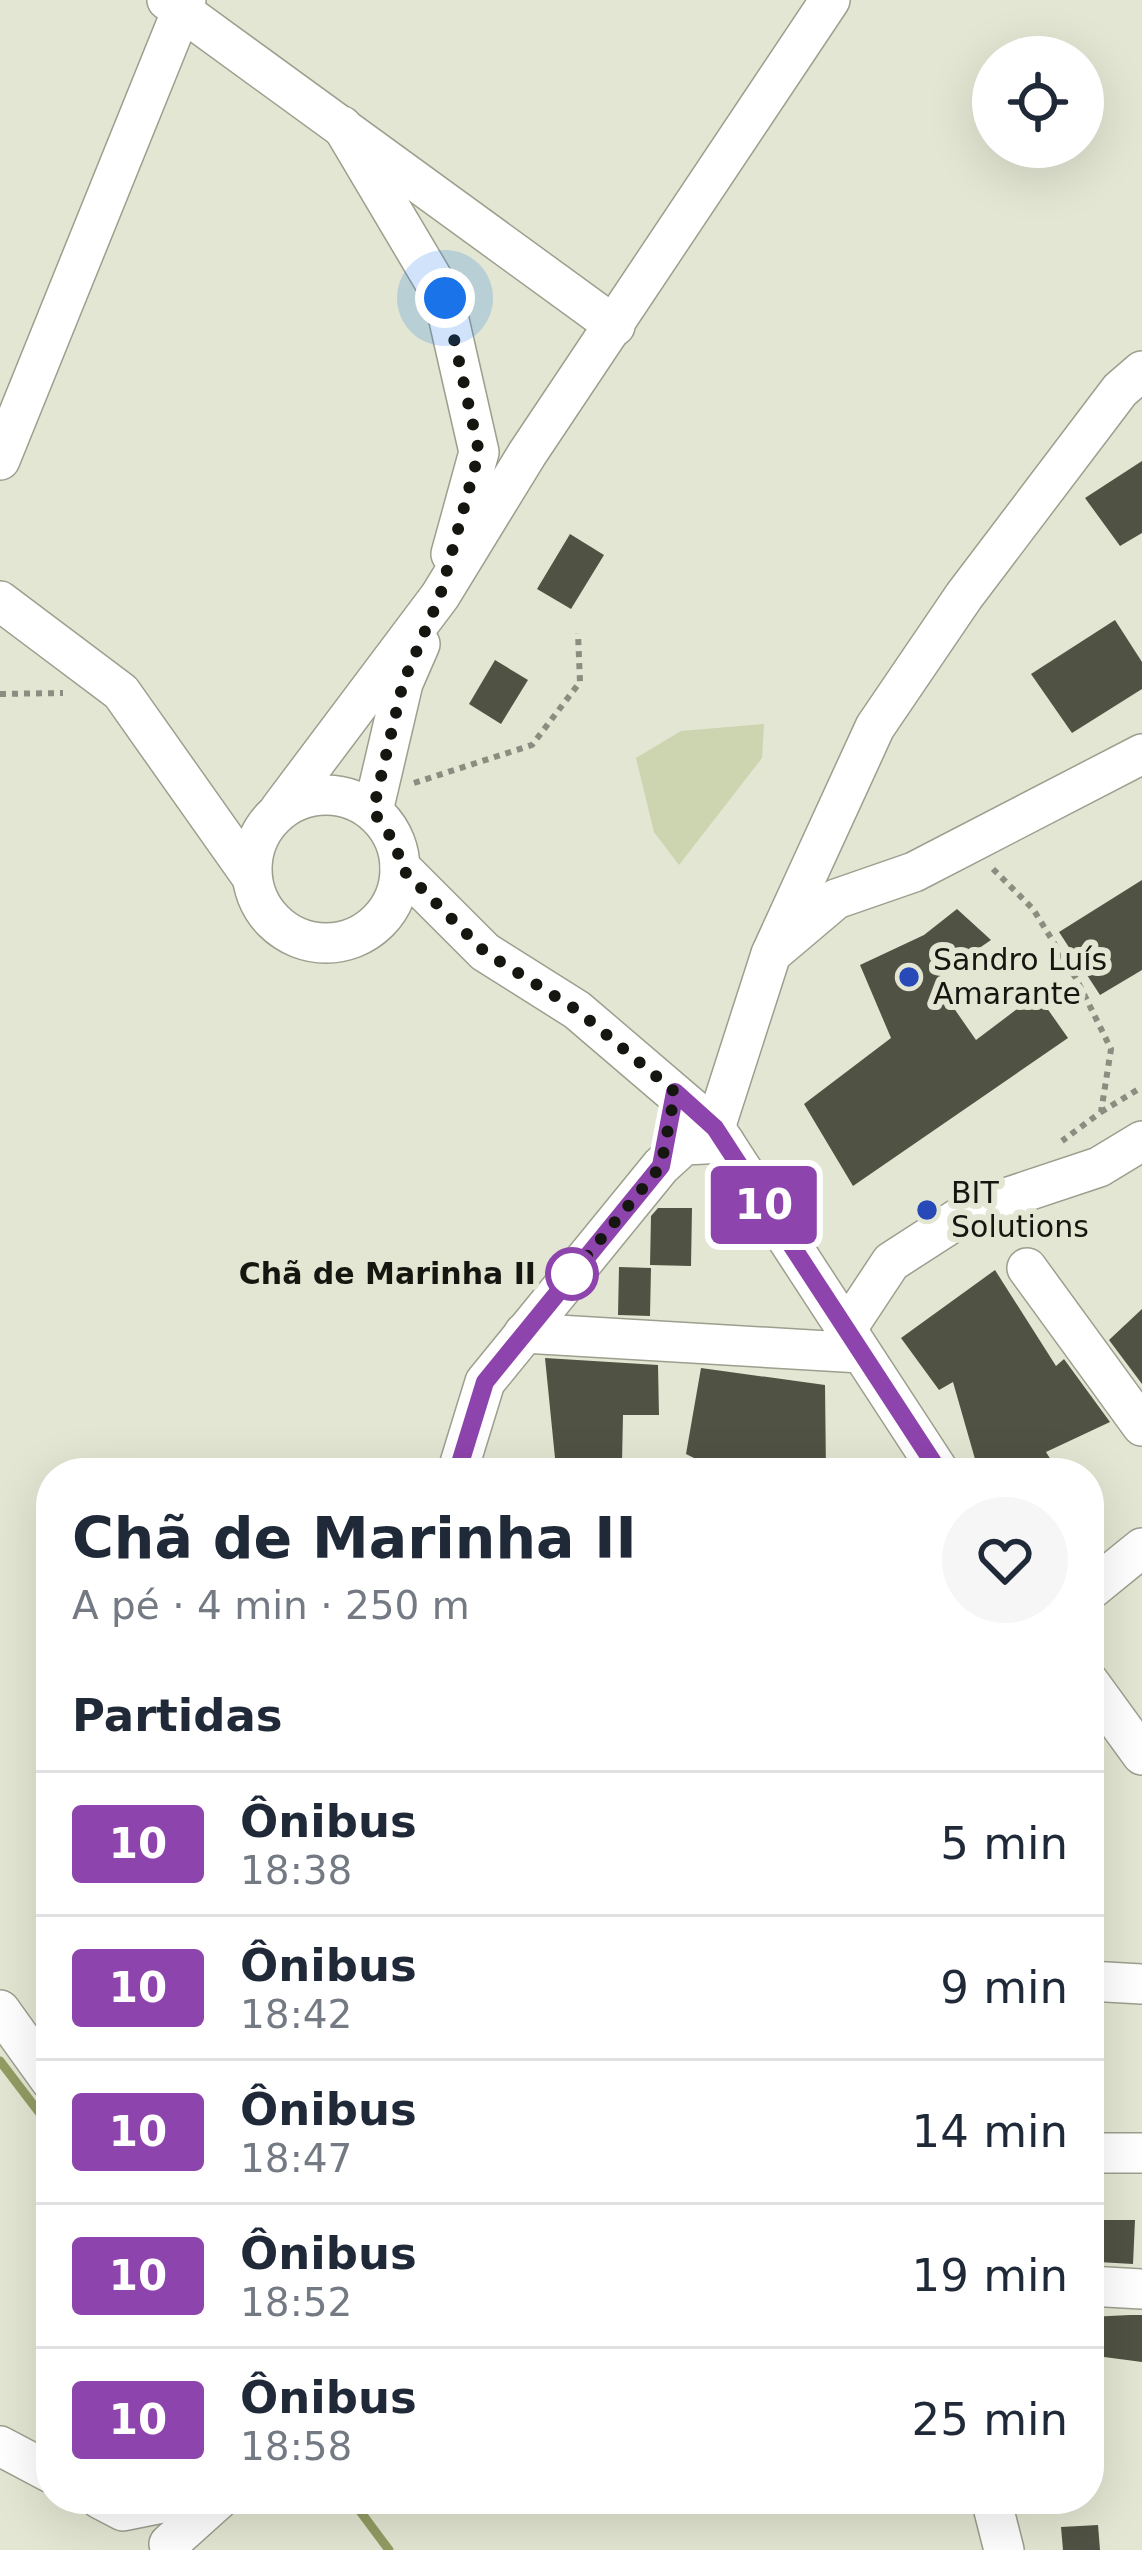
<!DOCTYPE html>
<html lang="pt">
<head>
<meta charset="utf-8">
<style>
	body { margin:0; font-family:"DejaVu Sans",sans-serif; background:#f6f6f7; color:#1f2937; height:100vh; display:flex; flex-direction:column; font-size:45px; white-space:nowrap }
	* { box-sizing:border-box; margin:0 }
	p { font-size:39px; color:#747a83 }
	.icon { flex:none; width:66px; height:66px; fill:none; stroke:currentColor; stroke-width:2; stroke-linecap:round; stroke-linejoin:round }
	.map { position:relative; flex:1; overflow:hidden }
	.details { position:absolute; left:36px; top:1458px; width:1068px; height:1056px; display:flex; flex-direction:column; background:#fff; border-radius:48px; box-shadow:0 12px 48px #0002 }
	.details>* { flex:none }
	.badge { padding:0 24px; border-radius:9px; font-size:42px; line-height:78px }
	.controls { position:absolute; left:972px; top:36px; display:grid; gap:24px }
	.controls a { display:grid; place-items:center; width:132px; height:132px; border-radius:50%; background:#fff; box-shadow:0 12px 48px #0002; font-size:60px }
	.you { position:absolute; width:60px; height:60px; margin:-30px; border:9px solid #fff; border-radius:50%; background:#1a73e8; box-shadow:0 0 0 18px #1a73e833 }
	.map>.badge { position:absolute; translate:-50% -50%; box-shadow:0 0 0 6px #fff }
	h2 { padding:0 36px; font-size:45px; line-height:108px }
	.round { display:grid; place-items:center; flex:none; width:126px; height:126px; border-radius:63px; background:#f6f6f7 }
	.overview { display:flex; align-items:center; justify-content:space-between; height:204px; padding:0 36px }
	h1 { font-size:57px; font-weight:700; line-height:90px }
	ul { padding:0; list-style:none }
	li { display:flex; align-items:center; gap:36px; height:144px; padding:0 36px; border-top:3px solid #e0e1e3 }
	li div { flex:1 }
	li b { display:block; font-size:45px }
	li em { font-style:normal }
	li .badge { min-width:132px; font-weight:700; text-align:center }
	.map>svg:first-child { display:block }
	.green { fill:#cdd4b0 }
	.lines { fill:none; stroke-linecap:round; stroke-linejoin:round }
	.stream { stroke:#929c63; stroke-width:9 }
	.building { fill:#505343 }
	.minor-casing { stroke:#9c9f8d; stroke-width:42 }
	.path { stroke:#8a8d7f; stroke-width:6; stroke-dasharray:6 6; stroke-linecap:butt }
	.minor { stroke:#fff; stroke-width:39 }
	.line-casing { stroke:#fff; stroke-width:27 }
	.line { stroke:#8e44ad; stroke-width:18 }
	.walk { stroke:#15160f; stroke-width:12; stroke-dasharray:0 21.6 }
	.poi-dot { fill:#284ab9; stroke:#e2e6d2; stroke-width:4.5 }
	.stop-dot { fill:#fff; stroke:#8e44ad; stroke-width:6 }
	.labels { text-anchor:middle; stroke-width:12; stroke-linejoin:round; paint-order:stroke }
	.poi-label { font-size:30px; fill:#15160f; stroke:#e2e6d2; text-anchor:start }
	.stop-label { font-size:30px; font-weight:bold; fill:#15160f; stroke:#e2e6d2; text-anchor:end }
</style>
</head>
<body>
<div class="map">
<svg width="1142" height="2550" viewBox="0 0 1142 2550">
	<rect width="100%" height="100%" fill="#e2e6d2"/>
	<polygon class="green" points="764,724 762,758 679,865 654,832 636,758 681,731"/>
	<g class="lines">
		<g class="stream">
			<polyline points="0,2061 51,2128"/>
			<polyline points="351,2499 389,2550"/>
		</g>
	</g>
	<g class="building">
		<polygon points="1142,461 1142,533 1120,546 1085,498"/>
		<polygon points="570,534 604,555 571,609 537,589"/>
		<polygon points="1115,620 1142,662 1142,689 1072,733 1031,674"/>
		<polygon points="495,660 528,680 501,724 469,704"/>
		<polygon points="1142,880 1142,970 1100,995 1059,932"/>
		<polygon points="957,909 991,940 940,975 951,1004 976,1040 1037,994 1068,1038 853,1186 804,1104 891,1038 860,965 924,935"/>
		<polygon points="658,1208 692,1208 691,1266 650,1265 651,1216"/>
		<polygon points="619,1267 651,1268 650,1316 618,1315"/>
		<polygon points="995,1270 1056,1366 1064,1359 1110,1422 1046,1452 1059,1473 979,1473 953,1382 939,1390 901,1338"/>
		<polygon points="1142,1309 1142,1384 1109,1340"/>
		<polygon points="545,1358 658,1365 659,1415 623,1415 622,1462 556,1468"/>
		<polygon points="701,1368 825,1385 826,1473 724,1473 686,1454"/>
		<polygon points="1094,2220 1135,2220 1133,2264 1098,2262"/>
		<polygon points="1130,2315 1142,2315 1142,2362 1089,2355 1089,2317"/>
		<polygon points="1098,2525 1100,2550 1063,2550 1061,2527"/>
	</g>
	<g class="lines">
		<g class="minor-casing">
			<g id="minor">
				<polyline points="167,0 615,326"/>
				<polyline points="342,126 444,298 479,452 451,554"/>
				<polyline points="0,460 186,0"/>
				<polyline points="0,601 121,692 251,876"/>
				<circle cx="326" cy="869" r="74"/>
				<polyline points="280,809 440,596 527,454 830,0"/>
				<polyline points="373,811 403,683 420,644"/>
				<polyline points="400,867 485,952 577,1010 715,1128 940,1473"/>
				<polyline points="771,954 875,727 964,596 1120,390 1142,371"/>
				<polyline points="715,1128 771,954 836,899 914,872 1142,754"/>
				<polyline points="1027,1268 1142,1426"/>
				<polyline points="846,1330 891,1262 973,1209 1099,1167 1142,1141"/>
				<polyline points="524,1333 861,1353"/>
				<polyline points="457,1473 485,1382 661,1166 684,1145 725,1143"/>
				<polyline points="1089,1591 1142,1548"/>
				<polyline points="1089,1682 1142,1755"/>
				<polyline points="1089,1981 1142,1984"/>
				<polyline points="0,2010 51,2081"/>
				<polyline points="1089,2153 1142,2153"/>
				<polyline points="1089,2286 1142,2289"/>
				<polyline points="0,2446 51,2473"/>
				<polyline points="100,2499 123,2511 183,2499"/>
				<polyline points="991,2499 1004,2550"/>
				<polyline points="171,2550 169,2544 219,2499"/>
			</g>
		</g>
		<g class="path">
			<polyline points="0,694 63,693"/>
			<polyline points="414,783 532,745 580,682 578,633"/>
			<polyline points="993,869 1033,909 1077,980 1111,1049 1101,1112 1062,1141"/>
			<polyline points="1101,1112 1142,1087"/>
		</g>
		<use href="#minor" class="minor"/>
	</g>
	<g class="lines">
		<g class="line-casing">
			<polyline id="line" points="457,1473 485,1382 661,1166 675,1092 715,1128 940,1473"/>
		</g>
		<use href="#line" class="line"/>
		<polyline class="walk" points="445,298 479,452 440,596 403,683 373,811 397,846 400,867 485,952 577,1010 675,1092 661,1166 572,1274"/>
	</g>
	<g class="poi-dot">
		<circle cx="909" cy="977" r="12"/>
		<circle cx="927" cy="1210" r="12"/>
	</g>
	<circle class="stop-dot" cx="572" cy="1274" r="24"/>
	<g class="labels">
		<g class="poi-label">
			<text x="933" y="970">Sandro Luís<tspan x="933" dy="34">Amarante</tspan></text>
			<text x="951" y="1203">BIT<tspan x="951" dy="34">Solutions</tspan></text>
		</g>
		<g class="stop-label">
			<text x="536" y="1284">Chã de Marinha II</text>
		</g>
	</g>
</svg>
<div class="controls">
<a><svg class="icon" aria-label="locate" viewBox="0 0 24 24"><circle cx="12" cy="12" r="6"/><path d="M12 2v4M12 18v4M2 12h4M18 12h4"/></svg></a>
</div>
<div class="you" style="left:445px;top:298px"></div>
<b class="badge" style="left:764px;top:1205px;background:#8e44ad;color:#fff">10</b>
<section class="details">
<div class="overview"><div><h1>Chã de Marinha II</h1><p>A pé · 4 min · 250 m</p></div><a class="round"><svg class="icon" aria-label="heart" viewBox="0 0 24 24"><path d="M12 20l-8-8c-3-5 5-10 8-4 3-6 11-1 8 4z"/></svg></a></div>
<h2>Partidas</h2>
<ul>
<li><span class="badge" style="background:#8e44ad;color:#fff">10</span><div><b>Ônibus</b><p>18:38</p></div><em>5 min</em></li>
<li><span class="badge" style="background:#8e44ad;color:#fff">10</span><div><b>Ônibus</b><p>18:42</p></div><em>9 min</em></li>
<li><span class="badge" style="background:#8e44ad;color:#fff">10</span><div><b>Ônibus</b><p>18:47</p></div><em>14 min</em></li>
<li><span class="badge" style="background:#8e44ad;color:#fff">10</span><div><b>Ônibus</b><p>18:52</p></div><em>19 min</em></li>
<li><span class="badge" style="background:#8e44ad;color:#fff">10</span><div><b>Ônibus</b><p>18:58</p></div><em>25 min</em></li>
</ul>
</section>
</div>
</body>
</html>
